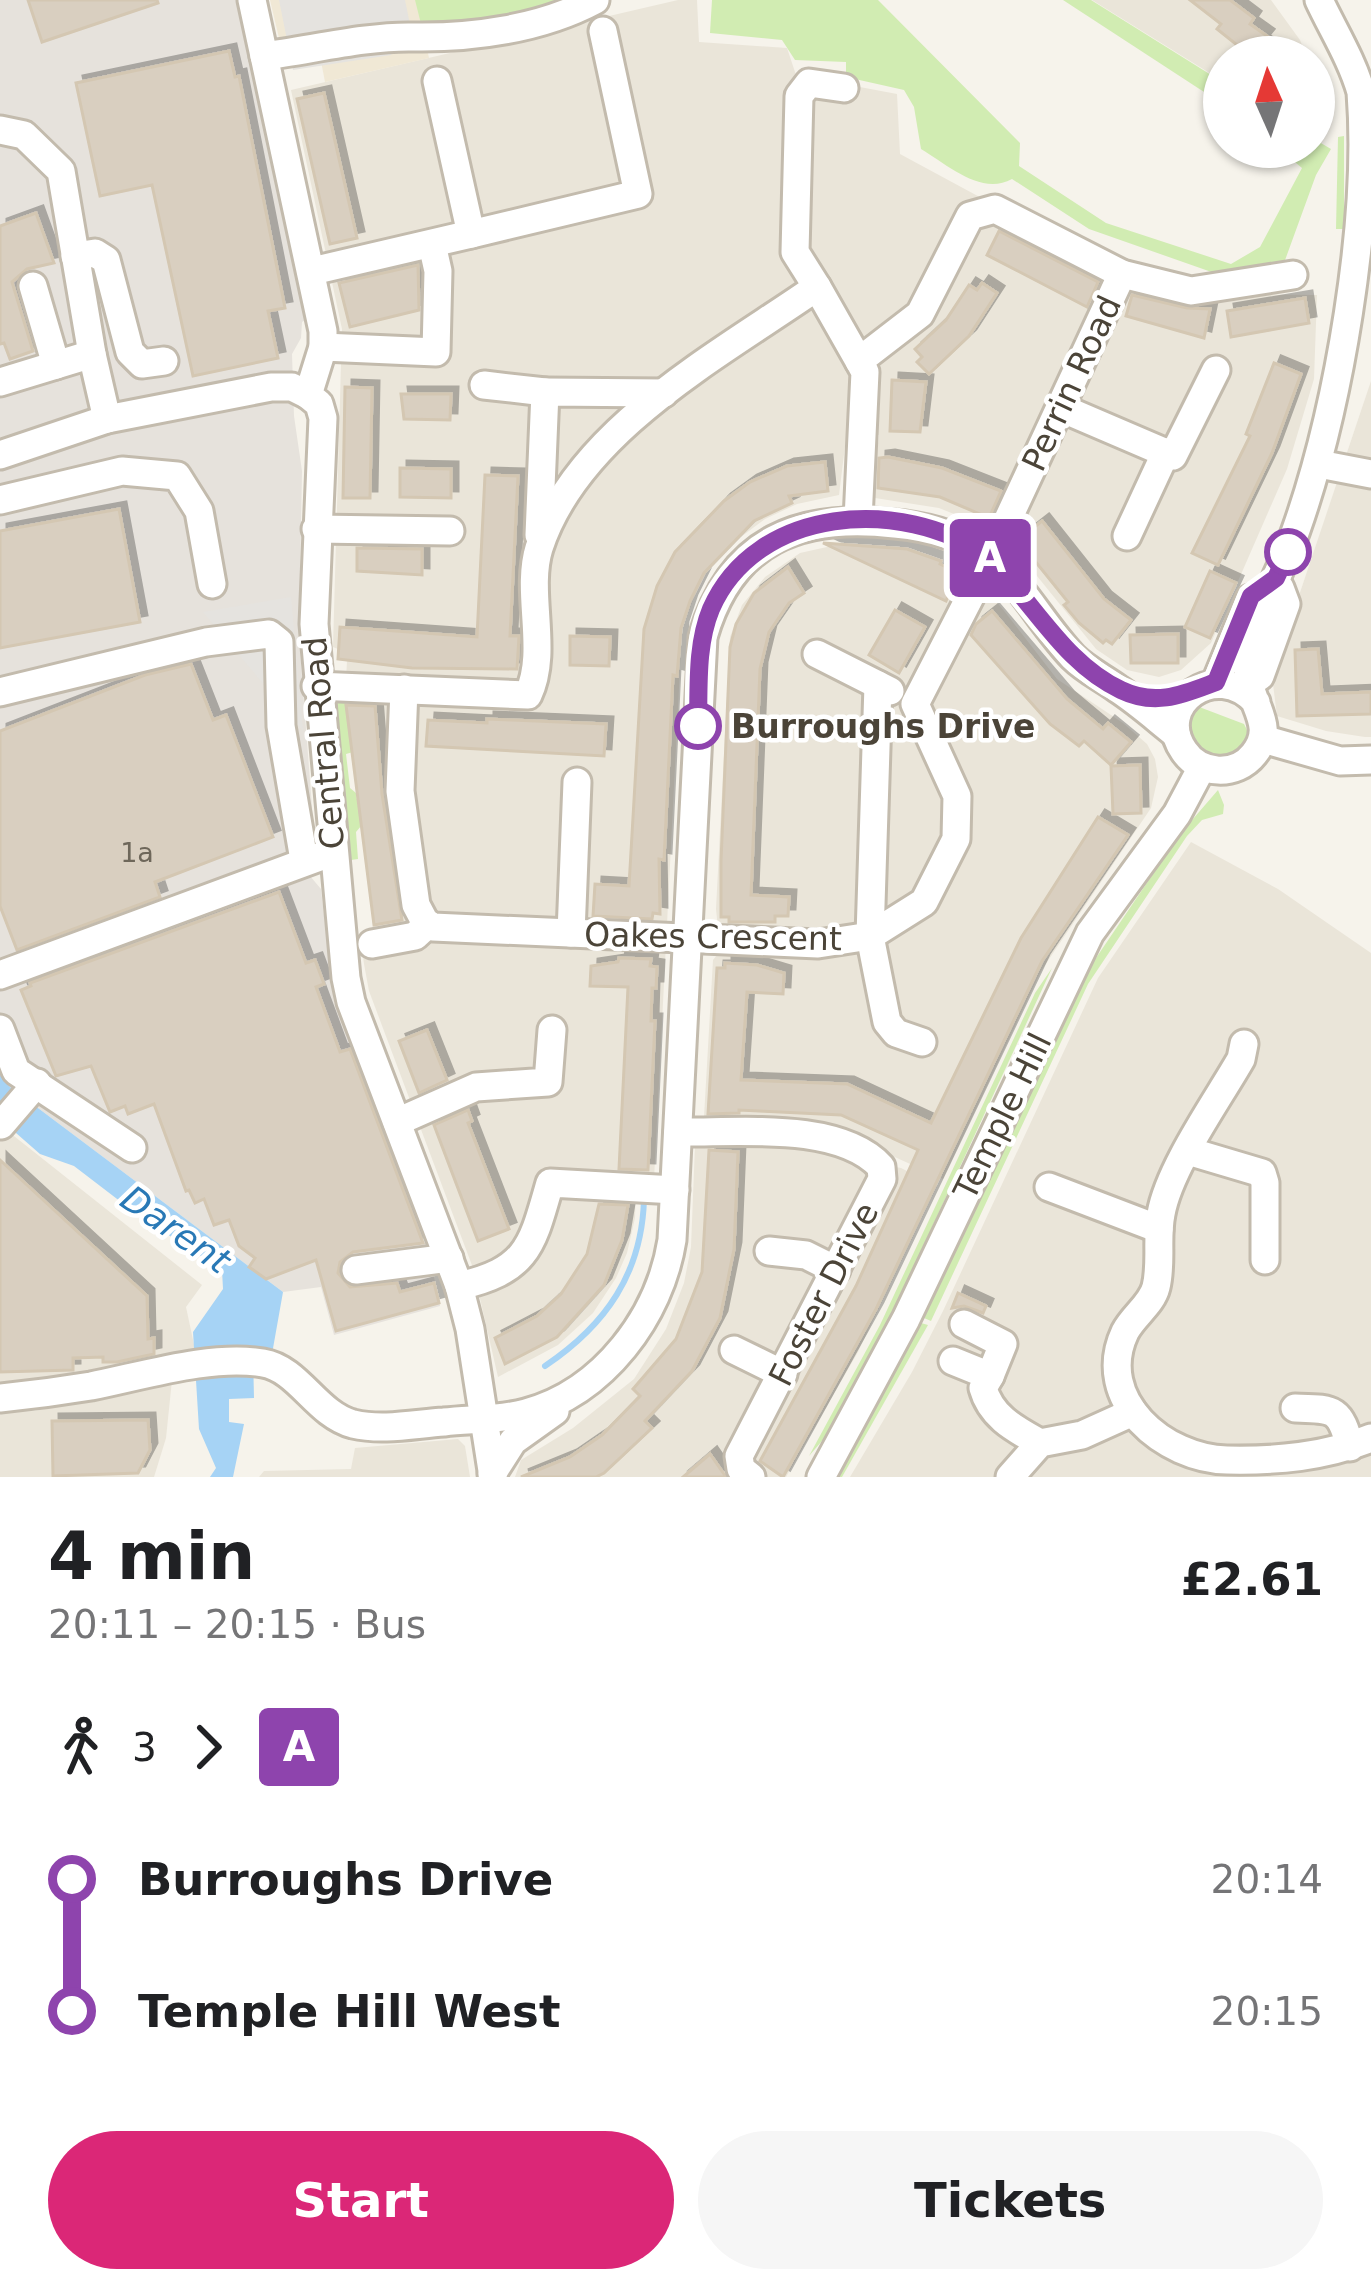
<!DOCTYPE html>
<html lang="en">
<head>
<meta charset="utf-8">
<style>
	body { margin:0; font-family:"DejaVu Sans",sans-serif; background:#f6f6f6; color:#202124; height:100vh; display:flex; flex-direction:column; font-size:45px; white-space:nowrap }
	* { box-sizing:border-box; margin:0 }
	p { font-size:39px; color:#757577 }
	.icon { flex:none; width:66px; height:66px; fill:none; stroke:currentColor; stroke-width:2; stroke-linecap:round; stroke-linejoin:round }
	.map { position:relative; height:1477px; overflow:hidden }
	.panel { display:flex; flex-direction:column; background:#fff; flex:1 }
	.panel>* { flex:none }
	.badge { padding:0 24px; border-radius:9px; font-size:42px; line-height:78px }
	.needle { width:78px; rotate:357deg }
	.fabs { position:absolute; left:1203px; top:36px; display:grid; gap:24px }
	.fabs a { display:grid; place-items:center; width:132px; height:132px; border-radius:50%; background:#fff; box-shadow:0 3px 9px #0004; font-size:60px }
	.map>.badge { position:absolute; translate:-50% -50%; box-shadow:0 0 0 6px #fff }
	.legs { display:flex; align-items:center; gap:18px; height:132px; padding:0 48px; font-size:39px }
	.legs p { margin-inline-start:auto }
	.summary { display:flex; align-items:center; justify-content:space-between; height:204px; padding:0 48px }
	h1 { font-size:66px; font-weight:600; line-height:90px }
	.primary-button { display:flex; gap:24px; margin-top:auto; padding:24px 48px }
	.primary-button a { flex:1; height:138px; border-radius:72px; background:#db2777; color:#fff; font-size:48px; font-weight:600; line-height:138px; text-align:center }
	.primary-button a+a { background:#f6f6f6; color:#202124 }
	ul { padding:0 48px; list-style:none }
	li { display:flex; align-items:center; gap:42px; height:132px; font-size:45px }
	li i { display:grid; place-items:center; width:18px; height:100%; margin:0 15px; background:currentColor }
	li i::after { content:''; width:30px; height:30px; margin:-15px; border:9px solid; border-radius:50%; background:#fff }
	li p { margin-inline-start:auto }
	li:first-child i { background:linear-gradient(#0000 50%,currentColor 0) }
	li:last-child i { background:linear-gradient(currentColor 50%,#0000 0) }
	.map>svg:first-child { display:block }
	.residential { fill:#eae5d9 }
	.industrial { fill:#e6e2dc }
	.education { fill:#f0e8d5 }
	.green { fill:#d1ecb2 }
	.parking { fill:#e5e3df }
	.water { fill:#a6d3f5 }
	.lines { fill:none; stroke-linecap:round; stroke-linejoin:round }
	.stream { stroke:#a6d3f5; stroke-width:6 }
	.building { fill:#d9cfc0; stroke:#d4c7b2; stroke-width:3; filter:url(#shadow) }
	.minor-casing { stroke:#c3bbad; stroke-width:33 }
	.minor { stroke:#fff; stroke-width:27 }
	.line-1-casing { stroke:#fff; stroke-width:27 }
	.line-1 { stroke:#8e44ad; stroke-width:18 }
	.stop-1-dot { fill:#fff; stroke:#8e44ad; stroke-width:6 }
	.labels { text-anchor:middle; stroke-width:9; stroke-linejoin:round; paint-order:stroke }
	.number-label { font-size:27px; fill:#6e675a }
	.street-label { font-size:33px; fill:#4b4438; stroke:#fff }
	.stop-label { font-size:33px; font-weight:bold; fill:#4b4438; stroke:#fff; text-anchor:start }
	.water-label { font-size:36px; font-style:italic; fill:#2979b6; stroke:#fff }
</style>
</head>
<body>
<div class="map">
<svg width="1371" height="1477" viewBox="0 0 1371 1477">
	<defs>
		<filter id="shadow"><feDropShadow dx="7" dy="-7" stdDeviation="0" flood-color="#0004"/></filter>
	</defs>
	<rect width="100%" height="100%" fill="#f6f3eb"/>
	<g class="residential">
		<polygon points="678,0 697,0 699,42 787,48 796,75 897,94 900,154 1078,250 1213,294 1317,295 1314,379 1287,469 1211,643 1181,670 1159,677 1127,670 1096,649 1012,545 984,526 939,508 875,498 872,494 879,435 873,434 878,377 852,389 839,495 797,504 765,519 730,545 701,579 682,629 654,1180 636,1183 635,1218 627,1253 616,1278 593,1313 558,1345 498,1377 473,1268 369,991 364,964 360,934 375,931 345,703 347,660 338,659 338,649 333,647 342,329 291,90"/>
		<polygon points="1092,0 1271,0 1300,40 1307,57 1224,57 1224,82"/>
		<polygon points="1371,381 1371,737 1365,737 1326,731 1277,716 1272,676"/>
		<polygon points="836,545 908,550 963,570 983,601 995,600 1005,612 1057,679 1123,723 1147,744 1155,759 1158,777 1151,808 1041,971 943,1179 829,1127 704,1117 713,960 717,955 718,929 716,909 730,637 742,605 765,577 800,553"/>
		<polygon points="1191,842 1278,889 1371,953 1371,1477 850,1477 912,1372 943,1311 1098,978"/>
		<polygon points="0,1125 202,1285 186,1307 196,1354 73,1375 0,1383"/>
		<polygon points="738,1143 811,1147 847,1161 849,1158 901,1168 937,1186 858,1352 786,1477 515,1477 521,1460 573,1428 634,1379 666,1329 684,1283 691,1247 695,1145"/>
		<polygon points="172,1380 166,1438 154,1477 0,1477 0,1412 35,1411"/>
		<polygon points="458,1439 465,1446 470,1477 259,1477 264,1471 351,1469 355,1448"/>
	</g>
	<g class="industrial">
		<polygon points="0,0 240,0 309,318 302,322 301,338 292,354 294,416 302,471 299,637 315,846 0,967"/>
		<polygon points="310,876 321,889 334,1002 427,1244 440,1306 334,1335 321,1287 283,1292 10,1087 0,1061 0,984"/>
	</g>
	<polygon class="education" points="270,0 417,0 429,58 325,82 317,40 286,42 279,38"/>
	<g class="green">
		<polygon points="415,0 577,0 500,23 423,32"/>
		<path d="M712,0H878L1020,143L1019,166L1106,223L1231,264L1260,247L1302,168L1277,147H1314V139L1331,149L1316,175L1284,263L1309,280L1220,275L1089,229L1012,179C981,196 948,165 921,149L914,107L904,90L846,77V62L795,60L782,40L710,33Z"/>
		<polygon points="1063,0 1091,0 1224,83 1224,105"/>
		<polygon points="1344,136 1344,229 1336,229 1338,137"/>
		<polygon points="341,698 345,698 353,752 346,754 350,788 356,793 361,826 356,832 358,859 351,860 336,705"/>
		<polygon points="1194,705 1244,724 1249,734 1243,748 1225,759 1201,755 1186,730"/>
		<polygon points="1218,790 1224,805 1223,814 1202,820 1187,836 1088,984 931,1321 924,1318 1075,989 1180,834"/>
		<polygon points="1052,968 877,1346 828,1434 809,1456 880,1325 1035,993"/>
		<polygon points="921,1323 928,1325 842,1477 836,1477"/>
	</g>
	<g class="parking">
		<polygon points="279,0 405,0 414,44 397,46 391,55 293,70"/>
		<polygon points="291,597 303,731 203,612"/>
	</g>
	<polygon class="water" points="0,1075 10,1087 283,1292 272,1354 253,1355 254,1398 229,1399 229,1422 244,1424 233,1477 210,1477 216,1468 199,1429 193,1332 223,1289 222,1270 138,1215 74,1166 40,1154 0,1119"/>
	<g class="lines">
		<path class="stream" d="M545,1366C606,1325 642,1273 644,1199"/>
	</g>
	<g class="building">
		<polygon points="28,0 157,0 158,3 42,42"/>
		<polygon points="1190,0 1230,0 1254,18 1250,24 1267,36 1262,42 1282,57 1252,57 1217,29 1221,24"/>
		<polygon points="229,51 235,77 239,76 285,308 268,311 278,358 193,376 152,185 100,196 76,83"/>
		<polygon points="324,93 357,238 330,244 297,99"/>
		<polygon points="36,213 54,263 27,269 12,282 33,351 10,359 4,343 0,344 0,226"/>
		<polygon points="999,231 1098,282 1087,307 987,255"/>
		<polygon points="418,265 419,310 350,327 339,283"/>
		<polygon points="982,283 997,293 969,336 929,374 917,362 922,357 915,349 946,320 969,285 977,290"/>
		<polygon points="1132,295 1187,308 1210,309 1204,338 1126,316"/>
		<polygon points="1305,298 1309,323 1231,337 1227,311"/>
		<polygon points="1274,363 1301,374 1272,453 1218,565 1192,553 1250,436 1246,434"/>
		<polygon points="892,380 926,382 920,432 890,431"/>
		<polygon points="345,387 372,388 370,498 343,498"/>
		<polygon points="401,394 451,394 450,420 404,419"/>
		<polygon points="888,457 942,468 1001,491 989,518 940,497 878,488 879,458"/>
		<polygon points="825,462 828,491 789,496 792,503 754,521 704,573 690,601 681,628 677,676 673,675 664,860 659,859 660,914 653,913 652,919 593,916 595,884 629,886 644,629 657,586 675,552 724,501 750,482 787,466"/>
		<polygon points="400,468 451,469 451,498 400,497"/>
		<polygon points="485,475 518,476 510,636 519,636 517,669 412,668 338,659 340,627 477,637"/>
		<polygon points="119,509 140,622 0,648 0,531"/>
		<polygon points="1042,521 1104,599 1131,620 1112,644 1106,640 1103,643 1079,623 1064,605 1068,602 1018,540"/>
		<polygon points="823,543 907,549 941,561 940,564 959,573 946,601"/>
		<polygon points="357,548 422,549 422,575 357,571"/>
		<polygon points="788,567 804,593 789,603 769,632 760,669 751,895 789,897 788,916 775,916 775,922 729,922 729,917 721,917 721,861 730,647 736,624 754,593"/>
		<polygon points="1210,571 1236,583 1210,638 1185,627"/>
		<polygon points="895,610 925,627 899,673 869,655"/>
		<polygon points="992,611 1067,699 1103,729 1108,723 1131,742 1111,765 1084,741 1079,746 1050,724 971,635 976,624"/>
		<polygon points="1178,634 1178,663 1131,663 1130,635"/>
		<polygon points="570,636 610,637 609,666 570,665"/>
		<polygon points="1318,649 1322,694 1371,692 1371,714 1297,716 1295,650"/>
		<polygon points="191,664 213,720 226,715 273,837 155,882 160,897 17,950 0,906 0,731 145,675"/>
		<polygon points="346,705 375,706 382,794 402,920 374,925"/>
		<polygon points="487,719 606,724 604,756 426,746 428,720 487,723"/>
		<polygon points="1140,765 1141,813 1113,814 1111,766"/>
		<polygon points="1098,817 1128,835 1042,961 876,1309 783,1477 760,1461 856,1286 918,1150 841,1115 739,1110 739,1113 708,1114 717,968 725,968 725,963 757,965 784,973 783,994 747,992 741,1080 847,1084 931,1123 1021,938"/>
		<polygon points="279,892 306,963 315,960 324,984 316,987 340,1052 350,1049 423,1243 353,1252 340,1262 338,1273 350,1287 397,1283 400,1292 434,1283 439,1303 336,1331 316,1260 266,1279 249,1267 255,1258 239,1246 229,1220 214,1225 204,1199 195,1203 189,1190 186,1191 154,1104 128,1114 125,1106 110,1112 91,1066 56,1076 21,990 31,986 30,983"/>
		<polygon points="619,958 651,959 650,966 657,967 656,988 652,988 651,1021 655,1021 648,1170 619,1169 628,987 590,986 591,966 618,962"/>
		<polygon points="427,1030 447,1080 419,1093 399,1041"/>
		<polygon points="468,1110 472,1121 468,1123 509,1229 478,1241 434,1125"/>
		<polygon points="709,1150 738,1152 734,1249 720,1318 692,1371 645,1421 652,1428 604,1473 596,1477 521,1477 570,1457 602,1435 640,1396 633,1389 676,1339 702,1272"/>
		<polygon points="0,1160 147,1296 148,1339 154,1338 154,1354 117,1362 103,1362 103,1357 73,1358 73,1370 0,1372"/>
		<polygon points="599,1204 628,1205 622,1240 604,1285 557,1337 505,1364 495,1338 537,1316 561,1294 587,1254"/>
		<polygon points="958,1293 986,1306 983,1313 964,1306 952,1308"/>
		<polygon points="148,1420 150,1450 138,1473 53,1476 52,1421"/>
		<polygon points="710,1454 726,1477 683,1477"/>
	</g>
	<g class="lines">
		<g class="minor-casing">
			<g id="minor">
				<polyline points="252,0 323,331 323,347 308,395 319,404 323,418 314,624 346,978 351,1002 459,1286 470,1329 493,1477"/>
				<path d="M264,56C311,50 367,36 413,37C472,38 541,29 595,0"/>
				<polyline points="437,81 471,234 638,194 603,31"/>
				<polyline points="0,130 24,135 61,171 92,354 107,419"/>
				<polyline points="75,256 95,253 106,260 130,352 142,364 164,361"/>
				<polyline points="312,271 471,234"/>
				<polyline points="33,286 56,365"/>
				<polyline points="817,287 795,252 799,96 809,83 844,88"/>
				<polyline points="323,347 436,352 438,271 432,244"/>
				<polyline points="0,382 92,354"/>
				<polyline points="484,385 545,392"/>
				<polyline points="1061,408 1173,456 1216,370"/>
				<polyline points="0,455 107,419 271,387 292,387 308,395"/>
				<polyline points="1319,464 1371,474"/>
				<polyline points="0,500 122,471 177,476 199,511 212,584"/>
				<polyline points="858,520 865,372 859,361 920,314 970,216 995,209 1122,274 1191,291 1293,275"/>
				<polyline points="316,529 450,531"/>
				<polyline points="539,535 545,392 664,393"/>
				<polyline points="1127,536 1166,452"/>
				<polyline points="817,654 890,691"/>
				<polyline points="1216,682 1250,599"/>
				<polyline points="1250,683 1260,676 1286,604 1280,588"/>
				<polyline points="878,685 870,936 887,1022 896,1033 922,1042"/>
				<path d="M316,686L528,695C549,651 525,593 539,548C577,430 721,354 817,287L859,361"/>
				<polyline points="404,689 400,791 416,905 425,922 433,927 818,944 870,936 924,902 956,839 957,796 915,704 990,558 1122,274"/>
				<polyline points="0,692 206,642 269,634 279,642 281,726 304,860"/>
				<path d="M1256,702C1216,658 1152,705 1184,751C1200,775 1236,777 1254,754C1274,729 1256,711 1250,686C1247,673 1248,654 1252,640C1262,603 1283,567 1296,530C1339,408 1371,220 1361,92C1352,60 1333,30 1319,0"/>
				<polyline points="1263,739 1340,761 1371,760"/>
				<polyline points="571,933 577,782"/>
				<polyline points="372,944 415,936 428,924"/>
				<polyline points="0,975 322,856"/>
				<polyline points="0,1029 16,1071 132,1148"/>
				<path d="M1244,1044L1241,1059C1217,1101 1169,1168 1161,1214C1156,1238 1162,1263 1156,1287C1152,1304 1133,1316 1125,1332C1093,1400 1165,1459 1227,1460C1276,1461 1325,1457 1371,1438"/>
				<polyline points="397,1122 476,1087 548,1082 552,1030"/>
				<polyline points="1,1125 37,1083"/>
				<path d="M678,1132C736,1133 839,1121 881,1167L882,1179L739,1456L741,1469L751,1477"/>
				<polyline points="1188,1151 1262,1173 1265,1183 1265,1260"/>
				<polyline points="1049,1187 1159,1229"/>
				<polyline points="769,1251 806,1255 836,1270"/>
				<polyline points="356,1270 449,1258"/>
				<path d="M459,1286C529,1270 532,1245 550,1183L675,1190"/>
				<polyline points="964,1324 1003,1344 990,1376"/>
				<polyline points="734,1350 783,1374"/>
				<path d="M953,1361L990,1376L983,1388C991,1417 1015,1429 1040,1443"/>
				<path d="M0,1398C31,1395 61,1391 91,1386C142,1376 212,1354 263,1363C299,1369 316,1414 353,1424C383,1431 414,1424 444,1422C470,1419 501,1420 526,1413C604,1392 660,1316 672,1240L703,637C731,539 800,513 895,524C928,527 963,536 990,558C1022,584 1044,627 1073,657C1086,670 1103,678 1118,689C1138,702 1157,719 1176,734"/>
				<path d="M1295,1408C1333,1409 1340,1407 1350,1447"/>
				<polyline points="492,1474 513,1441 555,1411"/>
				<polyline points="821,1477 906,1319 1090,933 1177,814 1202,767"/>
				<polyline points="1010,1477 1040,1443 1082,1435 1133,1412"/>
			</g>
		</g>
		<use href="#minor" class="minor"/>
	</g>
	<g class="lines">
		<g class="line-1-casing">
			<path id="line-1" d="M698,726C699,688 696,645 711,609C756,506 902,496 987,556C998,564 1008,579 1017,590C1048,627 1076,669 1121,690C1156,707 1184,694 1216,682L1251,596L1276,578L1288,552"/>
		</g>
		<use href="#line-1" class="line-1"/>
	</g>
	<g class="stop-1-dot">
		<circle cx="1288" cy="552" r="21"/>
		<circle cx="698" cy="726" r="21"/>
	</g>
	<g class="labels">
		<g class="number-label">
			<text x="137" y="862">1a</text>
		</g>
		<g class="street-label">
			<text transform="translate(1071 383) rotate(-65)" y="12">Perrin Road</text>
			<text transform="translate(323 743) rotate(-95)" y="12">Central Road</text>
			<text transform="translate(713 936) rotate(1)" y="12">Oakes Crescent</text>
			<text transform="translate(1002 1116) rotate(-64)" y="12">Temple Hill</text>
			<text transform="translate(823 1294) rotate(-63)" y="12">Foster Drive</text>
		</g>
		<g class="stop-label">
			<text x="731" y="738">Burroughs Drive</text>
		</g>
		<g class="water-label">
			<text transform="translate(176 1229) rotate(35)" y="13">Darent</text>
		</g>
	</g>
</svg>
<div class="fabs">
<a><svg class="needle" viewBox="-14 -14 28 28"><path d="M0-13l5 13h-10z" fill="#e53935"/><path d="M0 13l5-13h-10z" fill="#757577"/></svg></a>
</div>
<b class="badge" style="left:990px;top:558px;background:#8e44ad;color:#fff">A</b>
</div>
<section class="panel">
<div class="summary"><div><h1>4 min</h1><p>20:11 – 20:15 · Bus</p></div><b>£2.61</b></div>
<div class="legs"><svg class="icon" aria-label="walk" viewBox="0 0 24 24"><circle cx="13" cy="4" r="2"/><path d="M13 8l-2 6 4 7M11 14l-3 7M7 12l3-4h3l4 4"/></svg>3<svg class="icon" aria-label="forward" viewBox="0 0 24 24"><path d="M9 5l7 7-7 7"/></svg><b class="badge" style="background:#8e44ad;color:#fff">A</b></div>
<ul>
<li><i style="color:#8e44ad"></i><b>Burroughs Drive</b><p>20:14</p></li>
<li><i style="color:#8e44ad"></i><b>Temple Hill West</b><p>20:15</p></li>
</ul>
<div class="primary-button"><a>Start</a><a>Tickets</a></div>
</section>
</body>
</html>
